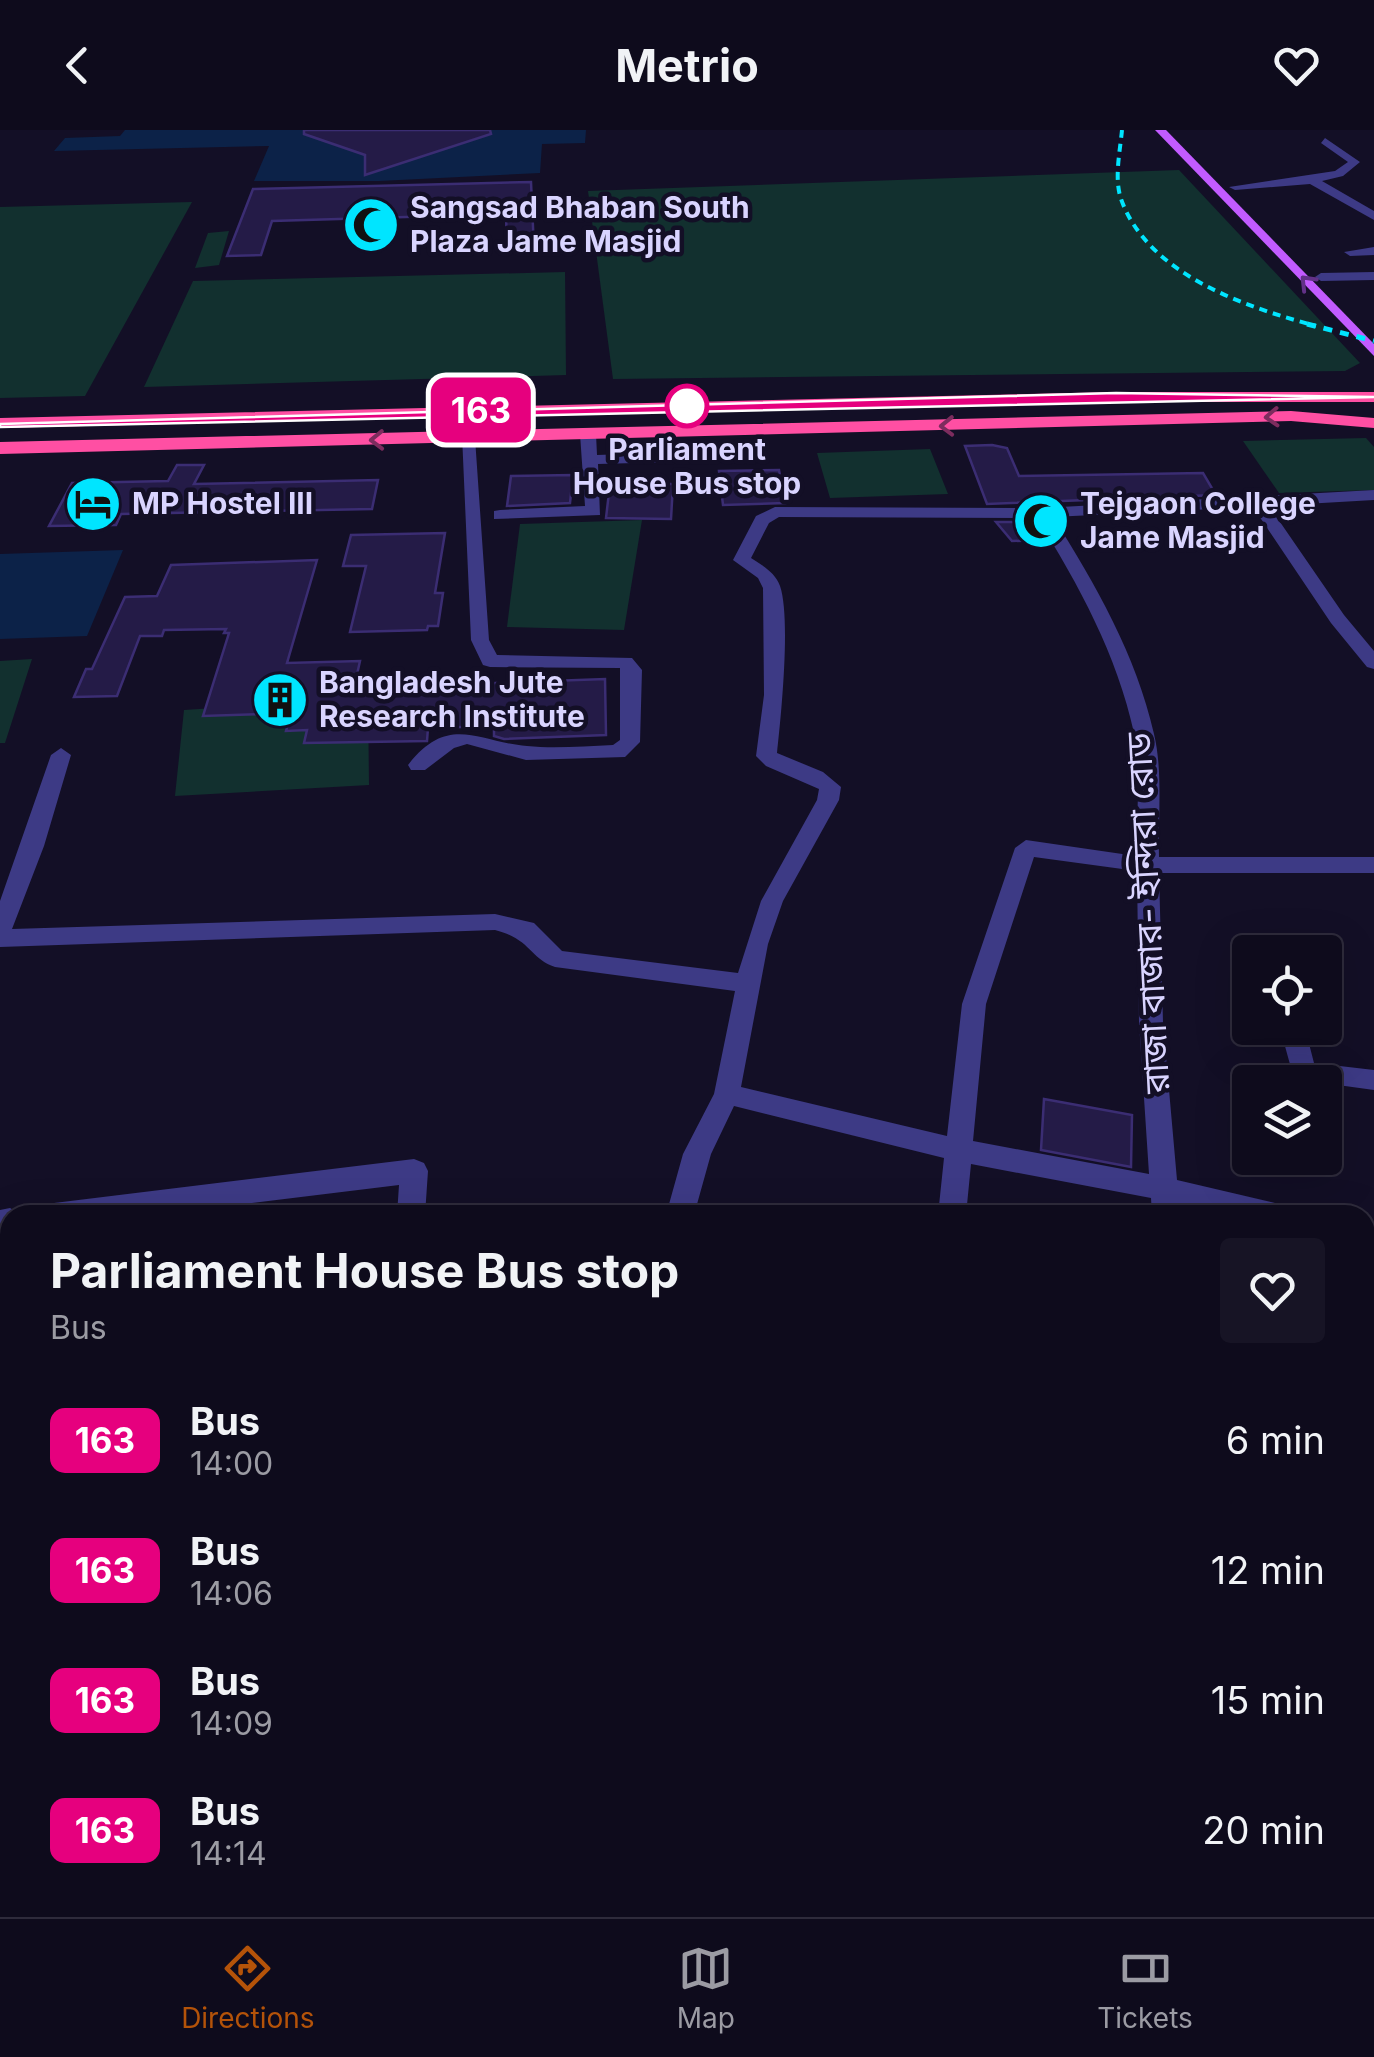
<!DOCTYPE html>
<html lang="en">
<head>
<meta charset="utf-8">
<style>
	body { margin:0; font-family:Inter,"Noto Sans Bengali",sans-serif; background:#171425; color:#f1f3f6; height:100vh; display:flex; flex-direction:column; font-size:38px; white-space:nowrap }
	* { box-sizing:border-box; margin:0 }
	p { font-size:32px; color:#9b9ba3 }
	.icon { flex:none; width:55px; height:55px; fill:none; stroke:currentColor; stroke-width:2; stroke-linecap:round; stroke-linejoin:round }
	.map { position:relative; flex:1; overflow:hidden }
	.side { position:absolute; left:0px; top:1075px; width:1375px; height:712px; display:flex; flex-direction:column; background:#0e0b1c; border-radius:30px 30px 0 0; box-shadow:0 10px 40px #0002,0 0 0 2px #2e2b3b }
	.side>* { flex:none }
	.badge { padding:0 20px; border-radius:15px; font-size:35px; line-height:65px }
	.fabs { position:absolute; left:1232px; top:805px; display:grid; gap:20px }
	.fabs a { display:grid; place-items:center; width:110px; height:110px; border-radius:10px; background:#0e0b1c; box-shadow:0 10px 40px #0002,0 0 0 2px #2e2b3b; font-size:50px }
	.map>.badge { position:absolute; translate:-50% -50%; box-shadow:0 0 0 5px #fff }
	.round { display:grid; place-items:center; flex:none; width:105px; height:105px; border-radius:10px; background:#171425 }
	.overview { display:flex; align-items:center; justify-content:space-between; height:170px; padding:0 50px }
	h1 { font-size:48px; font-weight:700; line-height:75px }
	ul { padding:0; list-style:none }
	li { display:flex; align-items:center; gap:30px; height:130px; padding:0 50px }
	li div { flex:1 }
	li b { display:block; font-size:38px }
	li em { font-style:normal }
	li .badge { min-width:110px; font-weight:700; text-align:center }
	header { display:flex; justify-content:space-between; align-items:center; height:130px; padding:0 50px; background:#0e0b1c; font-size:45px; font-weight:700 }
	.menu { display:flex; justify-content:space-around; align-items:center; height:140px; border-top:2px solid #2e2b3b; background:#0e0b1c; font-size:28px; color:#9b9ba3 }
	.menu a { display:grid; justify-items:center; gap:5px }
	.menu .active { color:#b45309 }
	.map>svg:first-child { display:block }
	.green { fill:#12302f }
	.water { fill:#0c2248 }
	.building { fill:#241b47; stroke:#3b2d73; stroke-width:2.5 }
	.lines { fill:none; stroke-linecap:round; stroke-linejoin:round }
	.street { fill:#3d3a85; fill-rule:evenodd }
	.primary { fill:#c25bff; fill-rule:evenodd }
	.highway { fill:#ff4fa3; fill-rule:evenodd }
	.rail-far1 { stroke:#00e5ff; stroke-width:4; stroke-dasharray:8 6; stroke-linecap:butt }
	.rail { stroke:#00e5ff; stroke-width:5; stroke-dasharray:9 8; stroke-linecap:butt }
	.oneway { stroke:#623188 }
	.oneway2 { stroke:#7d2c5e }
	.line { fill:#e6007e; stroke:#fff; stroke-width:2.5 }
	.stop-dot { fill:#fff; stroke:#e6007e; stroke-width:5 }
	.labels { text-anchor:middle; stroke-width:9; stroke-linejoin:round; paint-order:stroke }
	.far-poi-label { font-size:30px; font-weight:bold; fill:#d9d4ff; stroke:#130f26; text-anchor:start }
	.far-stop-label { font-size:30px; font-weight:bold; fill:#d9d4ff; stroke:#130f26 }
	.street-label { font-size:35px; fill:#d9d4ff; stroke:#130f26 }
</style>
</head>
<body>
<header><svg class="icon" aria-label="back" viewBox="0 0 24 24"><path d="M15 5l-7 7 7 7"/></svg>Metrio<svg class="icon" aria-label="heart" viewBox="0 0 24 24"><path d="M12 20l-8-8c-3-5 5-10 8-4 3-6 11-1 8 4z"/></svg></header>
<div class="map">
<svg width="1374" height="1787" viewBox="0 0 1374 1787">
	<rect width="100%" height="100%" fill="#130f26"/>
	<g class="green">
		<polygon points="1179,40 1360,233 1345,241 613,249 588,61"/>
		<polygon points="192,72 85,266 0,268 0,77"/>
		<polygon points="229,101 219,135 195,138 208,103"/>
		<polygon points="565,142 566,245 144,257 193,151"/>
		<polygon points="1366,308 1374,317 1374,360 1279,363 1243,311"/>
		<polygon points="930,319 948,364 830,368 817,323"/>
		<polygon points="642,390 624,500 507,497 520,394"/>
		<polygon points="32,529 5,613 0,613 0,531"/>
		<polygon points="368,568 369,655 175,666 184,580"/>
	</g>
	<g class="water">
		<polygon points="125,0 586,0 585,13 542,14 540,43 379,51 254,51 269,16 54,21 65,8 120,6"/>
		<polygon points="123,420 87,506 0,509 0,424"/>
	</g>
	<g class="building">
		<polygon points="304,0 490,0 491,4 365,45 365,25 304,4"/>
		<polygon points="531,52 534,119 507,119 506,84 272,91 261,125 227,126 253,59"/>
		<polygon points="992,315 1007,318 1019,346 1203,343 1216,365 987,374 965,316"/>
		<polygon points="177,335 204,335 194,354 378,350 372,379 121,384 116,395 49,396 72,353 168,351"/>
		<polygon points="779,340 785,373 723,375 719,341"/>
		<polygon points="573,345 570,373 507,376 511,346"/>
		<polygon points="610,354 673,354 671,389 606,388"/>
		<polygon points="996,392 1035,392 1046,410 1012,411"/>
		<polygon points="445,403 435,463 443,463 438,496 428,496 427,500 350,502 366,436 343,436 351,405"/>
		<polygon points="317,430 287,533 360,531 354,558 605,549 606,605 504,609 494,606 494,596 428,598 427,611 304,613 307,600 286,601 291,583 203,586 229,503 224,503 226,499 164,500 162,506 140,506 117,566 74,567 86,539 92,539 125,467 157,466 171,435"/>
		<polygon points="1044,969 1132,985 1131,1037 1041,1020"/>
	</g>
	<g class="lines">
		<g class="street">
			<polygon points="1325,8 1360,32 1343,46 1322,51 1374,81 1374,90 1310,54 1235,60 1229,57 1335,41 1348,32 1321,13"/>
			<polygon points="1374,117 1374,125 1350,126 1344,122"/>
			<polygon points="1374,142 1374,150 1321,151 1315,147 1321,143"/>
			<polygon points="588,299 596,304 597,325 711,321 719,326 711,331 598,334 600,385 494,389 494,381 500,380 585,376 580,304"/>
			<path d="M462,305L475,308L489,510L497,525L632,528L642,540L640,612L625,627L526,630L467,614L454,618L425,640H411L408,635C449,583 477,612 527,616C555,619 585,616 613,615L620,610V538L490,537L483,535L471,510Z"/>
			<path d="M1374,360V370L1269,376L1344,485L1374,521V539L1367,537L1331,493L1253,377L1053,387C1096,455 1136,525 1154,604C1163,641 1158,688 1159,727H1374V743H1159L1163,892L1177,1050L1275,1073L1285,1076L1289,1085H1223L1179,1075L1180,1085H1152L1151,1068L971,1034L966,1085H938L944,1028L734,976L711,1024L694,1085H666L683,1024L714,964L735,861L555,837C530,829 531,809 495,800L0,817V771L51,625L61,618L71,625L44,716L12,799L495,784L534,793L562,821L738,843L761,771L817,670L819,659L766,636L756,626L764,565L763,458L758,448L733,430L756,386L775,377L1042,378ZM779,387L1037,388C1079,455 1117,525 1134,603C1142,641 1136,687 1136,726L1026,710L1015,718L962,874L947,1006L741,957L768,814L783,771L839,670L841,657L823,642L777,623C781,587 791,488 780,456C775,442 763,436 751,428L769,393ZM1034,727L1137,741L1139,892L1149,1044L973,1011L986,874Z"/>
			<polygon points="1280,898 1305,898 1314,933 1374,940 1374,960 1294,949"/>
			<polygon points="414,1029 424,1033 428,1041 425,1085 397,1085 399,1055 153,1085 40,1085 44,1076 54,1073"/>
			<polygon points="10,1078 22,1085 10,1085 10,1102 0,1104 0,1080"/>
			<polygon points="1365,1114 1374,1116 1374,1142 1365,1140"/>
			<polygon points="1374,1639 1374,1677 1365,1678 1365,1640"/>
			<polygon points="10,1713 10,1751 0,1753 0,1715"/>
			<polygon points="215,1778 278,1778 274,1787 211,1787"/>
			<polygon points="302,1778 342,1778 341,1787 301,1787"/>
			<polygon points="582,1778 622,1778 621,1787 581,1787"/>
			<rect x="949" y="1778" width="40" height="9"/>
		</g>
		<polygon class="primary" points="1155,0 1166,0 1374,214 1374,226"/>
		<g class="highway">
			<polygon points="1116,262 1374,262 1374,272 1116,272 0,298 0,288"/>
			<polygon points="1291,281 1374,288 1374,298 1291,291 0,324 0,312"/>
		</g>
		<path class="rail-far1" d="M1122,0C1120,22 1114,48 1121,69C1148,145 1246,177 1316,196"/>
		<polyline class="rail" points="1307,194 1374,211"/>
	</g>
	<defs><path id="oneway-chevron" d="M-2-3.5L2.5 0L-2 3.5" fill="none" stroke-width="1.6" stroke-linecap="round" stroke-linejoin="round" transform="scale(2.5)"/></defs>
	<use class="oneway" href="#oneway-chevron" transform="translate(1307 152) rotate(-134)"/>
	<g class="oneway2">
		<use href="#oneway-chevron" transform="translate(1272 287) rotate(177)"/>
		<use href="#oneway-chevron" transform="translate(947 296) rotate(179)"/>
		<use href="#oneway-chevron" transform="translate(377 310) rotate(179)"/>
	</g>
	<polygon class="line" points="1116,263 1374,267 0,297 0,294"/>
	<defs>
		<g id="mosque-disc" transform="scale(2.875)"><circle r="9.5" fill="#00e5ff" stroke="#130f26"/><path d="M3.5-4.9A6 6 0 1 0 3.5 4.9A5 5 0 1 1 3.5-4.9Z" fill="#111"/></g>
		<g id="hotel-disc" transform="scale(2.875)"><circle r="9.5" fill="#00e5ff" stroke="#130f26"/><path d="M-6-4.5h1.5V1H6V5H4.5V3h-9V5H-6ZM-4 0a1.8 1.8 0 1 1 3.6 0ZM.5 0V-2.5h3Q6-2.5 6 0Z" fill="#111"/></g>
		<g id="building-disc" transform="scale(2.875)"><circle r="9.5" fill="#00e5ff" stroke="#130f26"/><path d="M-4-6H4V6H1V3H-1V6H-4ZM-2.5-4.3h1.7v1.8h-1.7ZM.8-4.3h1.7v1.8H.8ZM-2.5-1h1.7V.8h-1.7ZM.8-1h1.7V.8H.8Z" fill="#111"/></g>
	</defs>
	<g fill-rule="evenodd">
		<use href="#mosque-disc" x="371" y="95"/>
		<use href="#hotel-disc" x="93" y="374"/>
		<use href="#mosque-disc" x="1041" y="391"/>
		<use href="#building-disc" x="280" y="570"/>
	</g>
	<circle class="stop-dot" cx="687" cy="276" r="20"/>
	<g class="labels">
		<g class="far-poi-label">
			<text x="410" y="88">Sangsad Bhaban South<tspan x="410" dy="34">Plaza Jame Masjid</tspan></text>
			<text x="132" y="384">MP Hostel III</text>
			<text x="1080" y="384">Tejgaon College<tspan x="1080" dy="34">Jame Masjid</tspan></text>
			<text x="319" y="563">Bangladesh Jute<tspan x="319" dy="34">Research Institute</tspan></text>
		</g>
		<g class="far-stop-label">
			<text x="687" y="330">Parliament<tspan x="687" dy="34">House Bus stop</tspan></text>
		</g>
		<g class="street-label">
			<text transform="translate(1148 783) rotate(-93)" y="12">রাজা বাজার- ইন্দিরা রোড</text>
		</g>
	</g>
</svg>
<div class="fabs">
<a><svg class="icon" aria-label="locate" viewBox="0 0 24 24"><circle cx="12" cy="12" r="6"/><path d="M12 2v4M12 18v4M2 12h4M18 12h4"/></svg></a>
<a><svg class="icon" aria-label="layers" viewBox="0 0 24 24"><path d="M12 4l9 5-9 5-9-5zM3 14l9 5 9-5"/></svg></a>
</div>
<b class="badge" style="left:481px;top:280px;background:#e6007e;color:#fff">163</b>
<section class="side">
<div class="overview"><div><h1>Parliament House Bus stop</h1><p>Bus</p></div><a class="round"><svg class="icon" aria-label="heart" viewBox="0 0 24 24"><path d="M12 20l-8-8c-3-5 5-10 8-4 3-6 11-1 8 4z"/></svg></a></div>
<ul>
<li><span class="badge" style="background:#e6007e;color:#fff">163</span><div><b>Bus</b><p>14:00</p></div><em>6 min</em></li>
<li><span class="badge" style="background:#e6007e;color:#fff">163</span><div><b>Bus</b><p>14:06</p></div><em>12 min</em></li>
<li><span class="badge" style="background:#e6007e;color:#fff">163</span><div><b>Bus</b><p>14:09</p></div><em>15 min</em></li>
<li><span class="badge" style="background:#e6007e;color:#fff">163</span><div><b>Bus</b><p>14:14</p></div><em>20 min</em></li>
</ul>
</section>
</div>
<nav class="menu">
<a class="active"><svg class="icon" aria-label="directions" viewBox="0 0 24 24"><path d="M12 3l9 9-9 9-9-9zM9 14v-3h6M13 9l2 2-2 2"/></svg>Directions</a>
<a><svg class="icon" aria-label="map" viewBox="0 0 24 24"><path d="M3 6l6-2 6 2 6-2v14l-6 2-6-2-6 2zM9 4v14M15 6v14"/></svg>Map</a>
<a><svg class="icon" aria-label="tickets" viewBox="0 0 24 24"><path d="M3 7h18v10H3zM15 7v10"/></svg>Tickets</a>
</nav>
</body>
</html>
